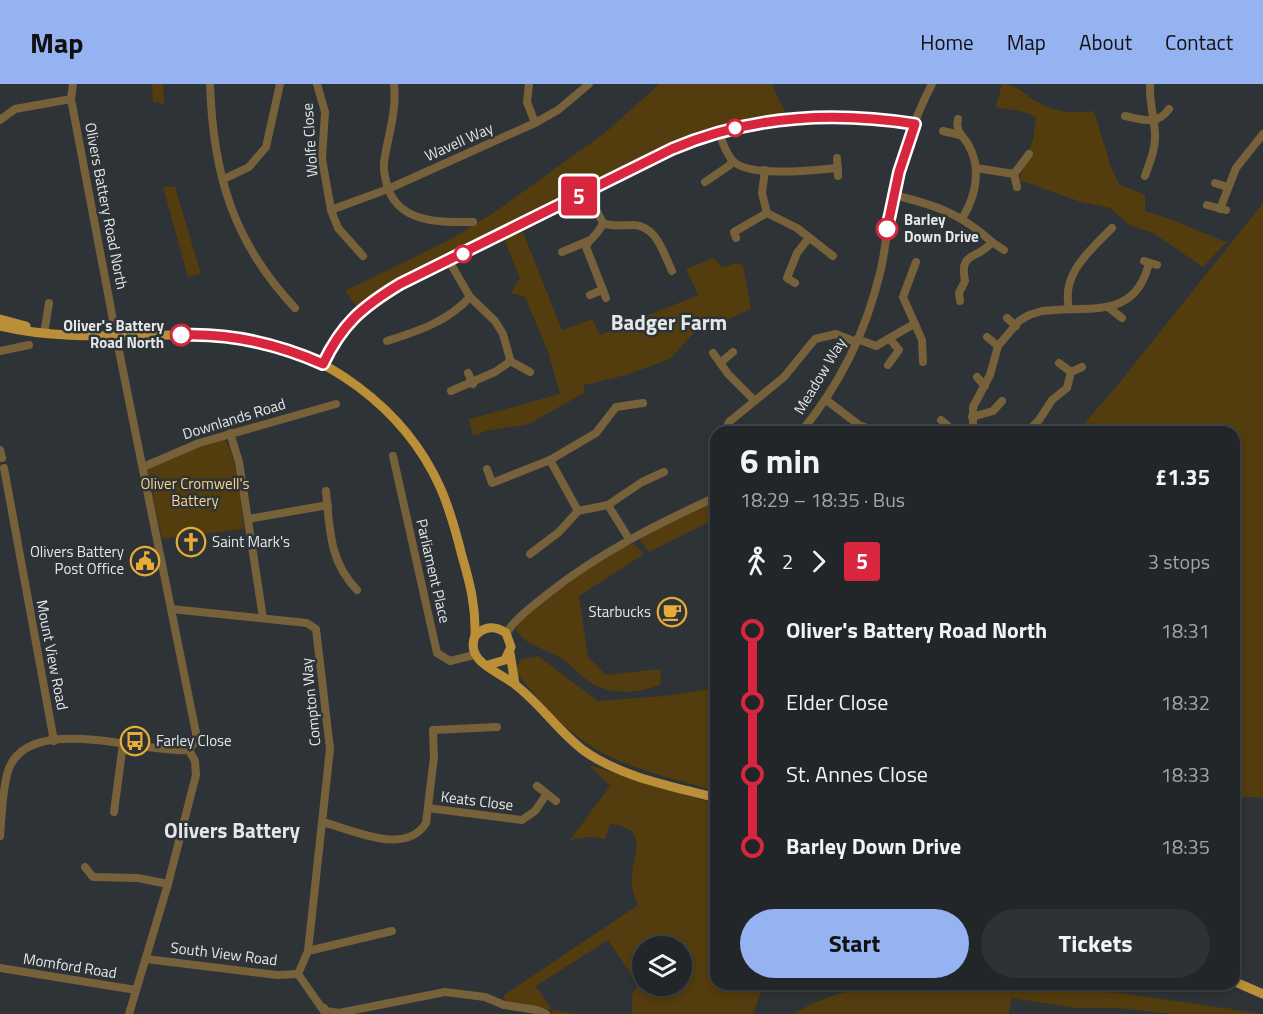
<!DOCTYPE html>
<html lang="en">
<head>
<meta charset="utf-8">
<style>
	body { margin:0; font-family:"Titillium Web",sans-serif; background:#2e3234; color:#f1f3f6; height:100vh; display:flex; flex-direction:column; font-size:22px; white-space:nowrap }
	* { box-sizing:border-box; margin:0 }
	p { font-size:20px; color:#a2a5a8 }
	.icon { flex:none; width:33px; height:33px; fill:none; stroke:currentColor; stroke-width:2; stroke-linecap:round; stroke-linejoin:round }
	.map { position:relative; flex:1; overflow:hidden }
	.details { position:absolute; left:710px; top:342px; width:530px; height:564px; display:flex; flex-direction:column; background:#222628; border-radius:18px; box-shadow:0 3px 9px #0003,0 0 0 2px #3f4345 }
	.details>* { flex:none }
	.badge { padding:0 12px; border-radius:4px; font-size:21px; line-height:39px }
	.buttons { position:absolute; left:632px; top:852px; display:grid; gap:12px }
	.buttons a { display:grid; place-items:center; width:60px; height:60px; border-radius:50%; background:#222628; box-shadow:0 3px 9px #0003,0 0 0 2px #3f4345; font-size:30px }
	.map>.badge { position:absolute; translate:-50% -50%; box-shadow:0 0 0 3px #fff }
	.legs { display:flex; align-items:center; gap:9px; height:66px; padding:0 30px; font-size:20px }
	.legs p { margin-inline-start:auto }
	.head { display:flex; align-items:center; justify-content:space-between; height:102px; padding:0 30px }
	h1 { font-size:33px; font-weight:700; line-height:45px }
	.cta { display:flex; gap:12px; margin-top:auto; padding:12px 30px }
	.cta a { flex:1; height:69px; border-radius:36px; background:#95b2f1; color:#111; font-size:24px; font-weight:700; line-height:69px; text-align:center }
	.cta a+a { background:#2e3234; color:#f1f3f6 }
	ul { padding:0 30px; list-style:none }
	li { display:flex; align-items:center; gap:21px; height:72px; font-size:22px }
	li i { display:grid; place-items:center; width:9px; height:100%; margin:0 8px; background:currentColor }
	li i::after { content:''; width:15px; height:15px; margin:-8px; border:4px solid; border-radius:50%; background:#222628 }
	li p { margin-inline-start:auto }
	li:first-child i { background:linear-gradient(#0000 50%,currentColor 0) }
	li:last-child i { background:linear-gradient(currentColor 50%,#0000 0) }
	header { display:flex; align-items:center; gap:36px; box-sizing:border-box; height:84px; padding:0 30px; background:#95b2f1; color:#111 }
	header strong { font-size:28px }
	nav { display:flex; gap:33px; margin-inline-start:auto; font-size:21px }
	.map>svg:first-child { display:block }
	.green { fill:#533c0d; fill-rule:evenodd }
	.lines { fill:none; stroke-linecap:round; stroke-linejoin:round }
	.minor { stroke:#77613b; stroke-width:8 }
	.major { stroke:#bb8e38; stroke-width:9 }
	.line-1-casing { stroke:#fff; stroke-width:14 }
	.line-1 { stroke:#d7263d; stroke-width:9 }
	.stop-1-dot { fill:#fff; stroke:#d7263d; stroke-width:3 }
	.labels { text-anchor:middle; stroke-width:5; stroke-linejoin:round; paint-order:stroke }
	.street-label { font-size:15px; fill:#e3e7e9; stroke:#2d3336 }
	.stop-label { font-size:15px; font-weight:bold; fill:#e3e7e9; stroke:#2d3336; text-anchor:start }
	.park-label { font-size:15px; fill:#fcd186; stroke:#2d3336 }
	.poi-label { font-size:15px; fill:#e3e7e9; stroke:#2d3336; text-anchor:start }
	.district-label { font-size:21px; font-weight:bold; fill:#e3e7e9; stroke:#2d3336 }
</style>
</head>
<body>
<header>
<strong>Map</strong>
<nav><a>Home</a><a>Map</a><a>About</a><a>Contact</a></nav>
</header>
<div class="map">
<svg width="1263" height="930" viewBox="0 0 1263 930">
	<rect width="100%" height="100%" fill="#2d3336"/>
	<g class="green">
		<polygon points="152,0 163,0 164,20 153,18"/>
		<polygon points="659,0 772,0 786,30 755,33 691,52 414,188 357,223 345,207 453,154 496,127 606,48"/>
		<path d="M1002,0C1017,0 1027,13 1039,19C1058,29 1074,29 1094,27L1111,83L1119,100L1145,111V127C1174,135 1199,148 1227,158L1203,183L1153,149L1129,141L1110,124L1081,118L1019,96L1033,55L1036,34C1025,25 1010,27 996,23Z"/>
		<polygon points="163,103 175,103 201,190 188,193"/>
		<polygon points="1263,119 1263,714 1233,712 1233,348 1077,348 1116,303"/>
		<polygon points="523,148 562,246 592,235 600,251 698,211 686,185 714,174 721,183 738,179 743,182 751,225 714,242 701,241 670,275 626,291 584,301 584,309 529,340 486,347 473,352 469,335 560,310 548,268 525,213 511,209 520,194 504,155"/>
		<path d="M222,354C238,364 241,425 244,445L162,455L147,386L170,373Z"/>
		<polygon points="715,415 715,435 649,468 638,453"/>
		<path d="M633,459L644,470L579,512L588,573L606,591L660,585L661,600C641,609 623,610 602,604C586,600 575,583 561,574C548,566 519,559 516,544C542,510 594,476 633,459Z"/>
		<path d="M538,572L598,617L664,612L715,604V707C674,694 622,684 586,659C558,640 537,614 515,587L521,575Z"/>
		<path d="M589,681L715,720L716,900H764L753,930H632V911L638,901L608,856L536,902L552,926L578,930H551L552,926L505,918L504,911L638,821C634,812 631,804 632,793C633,766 650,745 610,740L605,755L589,753L570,756L610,702ZM642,862H681V902H642Z"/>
		<path d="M894,900H968L1121,909L1263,930H1173L1118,924H1075L1011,914L1009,930H794C826,910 856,904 894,900Z"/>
	</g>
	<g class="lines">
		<g class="minor">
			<polyline points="73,0 71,15 114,241 123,242"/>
			<path d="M210,0C213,90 233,158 295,224"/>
			<polyline points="317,0 325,28 322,75 331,126 338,144 363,172"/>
			<path d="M394,0C397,28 388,51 384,78C383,86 385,93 387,101C398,140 440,138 473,138"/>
			<polyline points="529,0 527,18 535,39"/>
			<path d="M1125,32C1143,36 1157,42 1169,25"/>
			<path d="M958,35C955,47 962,51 968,60C982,84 976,111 963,133"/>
			<polyline points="0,36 15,25 71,15"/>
			<polyline points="943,47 960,51"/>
			<path d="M719,48C722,57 726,70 733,77C750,94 814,86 838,84"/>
			<polyline points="837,74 838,92"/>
			<polyline points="976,84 1014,90 1029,70"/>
			<polyline points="765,86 762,109 767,129 797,144 833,172"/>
			<polyline points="1014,90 1017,103"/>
			<path d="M1145,92C1150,78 1156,64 1155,49C1154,32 1149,17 1150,0"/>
			<polyline points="224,95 249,83 266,63 280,0"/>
			<polyline points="705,98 730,81 732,77"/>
			<polyline points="1215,99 1227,103"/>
			<path d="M587,108L603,139C612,143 621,141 631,141C656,140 663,168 672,187"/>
			<path d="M894,111C935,121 960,129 992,158C977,177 959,166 965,197L959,209L960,217"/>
			<polyline points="1207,121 1226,126"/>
			<polyline points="1220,125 1236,84 1263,50"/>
			<polyline points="331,126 388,105 535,39 558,26 589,0"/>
			<path d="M603,139C598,152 588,155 586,163L606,214"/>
			<polyline points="736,154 734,148 767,129"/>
			<polyline points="992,158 1004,166"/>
			<polyline points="562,168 588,157"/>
			<polyline points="449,177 470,213 495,237 503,250 510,275 508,279 495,288 451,307"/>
			<polyline points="1144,177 1157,181"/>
			<polyline points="916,178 903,213 922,256 923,278"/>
			<polyline points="795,199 787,194 797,169 808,155"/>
			<polyline points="590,211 602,206"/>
			<polyline points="1108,223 1122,234"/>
			<path d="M1069,224C1061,189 1091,166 1112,144"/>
			<polyline points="1007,234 1016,242"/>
			<polyline points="44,250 49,219"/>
			<polyline points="116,252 196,649 196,656 189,666"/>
			<polyline points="987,253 998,262"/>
			<polyline points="857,255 876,262 914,240"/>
			<path d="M387,257C418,247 447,238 470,213"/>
			<polyline points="0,267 29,261"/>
			<polyline points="713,269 728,290 754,316"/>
			<polyline points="510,277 530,288"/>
			<polyline points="720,279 733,268"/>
			<polyline points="1059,279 1071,288 1082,283"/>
			<polyline points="323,280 341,246 376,215 672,65 699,54 762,38 815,33 872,34 915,40"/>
			<polyline points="888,281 899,266 890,255"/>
			<polyline points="468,289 473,300"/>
			<polyline points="977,293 985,302"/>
			<polyline points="825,315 859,341 878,348"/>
			<polyline points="972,333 993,327 1002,317"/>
			<polyline points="941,336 955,348"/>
			<polyline points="725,347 729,338 784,293 815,255 836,250 856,258"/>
			<path d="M801,348C839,302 866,247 880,189C885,170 886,150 890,130C898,86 911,40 932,0"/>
			<path d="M973,348V323L990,291L998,262L1019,237L1029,231L1042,227C1089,221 1135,237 1149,179"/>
			<polyline points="1027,348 1039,336 1052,316 1067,304 1071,288"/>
			<polyline points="230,349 239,378 263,534"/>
			<polyline points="0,366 2,374"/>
			<polyline points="393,372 437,569 450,577 474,571"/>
			<polyline points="550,376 578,427"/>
			<polyline points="143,383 199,359 336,320"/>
			<polyline points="4,384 54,657"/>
			<polyline points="487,385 492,399 550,376 596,349 616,323 643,319"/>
			<path d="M326,407C330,446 329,477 357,506"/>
			<polyline points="608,421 629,455"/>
			<polyline points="248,435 328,421"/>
			<polyline points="530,470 559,448 578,427 608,421 642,398 664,388"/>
			<polyline points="171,525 307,539 316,545 330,665 308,867 298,890 326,930"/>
			<path d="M506,549C518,532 534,521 550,508C601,468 657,440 716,413"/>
			<polyline points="537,702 556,717"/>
			<polyline points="428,724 522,736 535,727 546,711"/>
			<polyline points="114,728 123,660"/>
			<path d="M322,738C352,745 405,773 426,739L434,673L433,646L497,643"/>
			<path d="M0,752C2,731 2,707 8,687C28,627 144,670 189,666"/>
			<polyline points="85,783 93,793 138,794 168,800"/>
			<polyline points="308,867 392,847"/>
			<polyline points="146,875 277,891 298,890"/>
			<polyline points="0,884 136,906"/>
			<polyline points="324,924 326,927 339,929 445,908 485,913 504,921 537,926 546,930"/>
			<polyline points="129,930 168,800 196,691 195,677 189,666"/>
		</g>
		<g class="major">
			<polyline points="0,235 26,242"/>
			<path d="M0,242C79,261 160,245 240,254C324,264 405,325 440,403C450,425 456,448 462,472C470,499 476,523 475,552"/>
			<polyline points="510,569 515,600"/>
			<path d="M488,581L505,576L511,563L506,549C495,541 484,542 475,552C465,577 497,587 513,599C539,618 557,646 583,666C620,693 672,702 716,714"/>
			<polyline points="1233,897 1263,910"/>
		</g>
	</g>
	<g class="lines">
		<g class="line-1-casing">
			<path id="line-1" d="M181,251C231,249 278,260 323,280C342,240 362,223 400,200L672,65C749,32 833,27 915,40L899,88L887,145"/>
		</g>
		<use href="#line-1" class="line-1"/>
	</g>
	<defs>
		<g id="church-ring" transform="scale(1.5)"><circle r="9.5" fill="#2d3336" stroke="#e6ac36" stroke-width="1.5"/><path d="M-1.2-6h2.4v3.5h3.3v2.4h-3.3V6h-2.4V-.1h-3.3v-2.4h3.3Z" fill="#e6ac36"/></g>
		<g id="civic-ring" transform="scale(1.5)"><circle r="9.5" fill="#2d3336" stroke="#e6ac36" stroke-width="1.5"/><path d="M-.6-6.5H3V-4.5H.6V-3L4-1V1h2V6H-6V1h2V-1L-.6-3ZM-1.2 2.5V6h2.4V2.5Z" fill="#e6ac36"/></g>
		<g id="cafe-ring" transform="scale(1.5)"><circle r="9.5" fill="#2d3336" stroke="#e6ac36" stroke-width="1.5"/><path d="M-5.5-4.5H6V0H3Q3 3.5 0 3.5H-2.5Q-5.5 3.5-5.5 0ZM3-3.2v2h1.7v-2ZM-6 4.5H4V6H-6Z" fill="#e6ac36"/></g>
		<g id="bus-ring" transform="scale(1.5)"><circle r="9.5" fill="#2d3336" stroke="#e6ac36" stroke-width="1.5"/><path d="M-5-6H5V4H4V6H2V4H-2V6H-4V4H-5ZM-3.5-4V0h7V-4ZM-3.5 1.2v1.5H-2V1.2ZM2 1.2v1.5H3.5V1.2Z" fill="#e6ac36"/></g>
	</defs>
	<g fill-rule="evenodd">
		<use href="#church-ring" x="191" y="458"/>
		<use href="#civic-ring" x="145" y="477"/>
		<use href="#cafe-ring" x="672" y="528"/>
		<use href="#bus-ring" x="135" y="657"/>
	</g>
	<g class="stop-1-dot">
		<circle cx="735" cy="44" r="8"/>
		<circle cx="887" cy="145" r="10"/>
		<circle cx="463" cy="170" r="8"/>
		<circle cx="181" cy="251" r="10"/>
	</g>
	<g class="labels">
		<g class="street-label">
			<text transform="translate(310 56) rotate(-94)" y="5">Wolfe Close</text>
			<text transform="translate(459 58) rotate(-24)" y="5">Wavell Way</text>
			<text transform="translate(106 122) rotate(79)" y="5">Olivers Battery Road North</text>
			<text transform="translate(820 292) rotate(-59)" y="5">Meadow Way</text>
			<text transform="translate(234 335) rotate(-17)" y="5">Downlands Road</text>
			<text transform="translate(433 487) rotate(77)" y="5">Parliament Place</text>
			<text transform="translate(52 571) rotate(79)" y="5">Mount View Road</text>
			<text transform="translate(311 618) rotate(-96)" y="5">Compton Way</text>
			<text transform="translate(477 717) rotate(7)" y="5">Keats Close</text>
			<text transform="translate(224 870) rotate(7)" y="5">South View Road</text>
			<text transform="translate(70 882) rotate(9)" y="5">Momford Road</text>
		</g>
		<g class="stop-label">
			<text x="904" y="141">Barley<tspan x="904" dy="17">Down Drive</tspan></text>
			<text x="164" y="247" text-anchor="end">Oliver's Battery<tspan x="164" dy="17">Road North</tspan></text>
		</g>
		<g class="park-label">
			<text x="195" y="405">Oliver Cromwell's<tspan x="195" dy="17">Battery</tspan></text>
		</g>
		<g class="poi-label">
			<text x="212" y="463">Saint Mark's</text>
			<text x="124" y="473" text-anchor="end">Olivers Battery<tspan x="124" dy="17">Post Office</tspan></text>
			<text x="651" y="533" text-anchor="end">Starbucks</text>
			<text x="156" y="662">Farley Close</text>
		</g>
		<g class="district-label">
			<text x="669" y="246">Badger Farm</text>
			<text x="232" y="754">Olivers Battery</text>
		</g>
	</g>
</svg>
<div class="buttons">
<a><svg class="icon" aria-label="layers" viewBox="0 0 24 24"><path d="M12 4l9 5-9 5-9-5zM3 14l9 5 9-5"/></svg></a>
</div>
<b class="badge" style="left:579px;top:112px;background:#d7263d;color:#fff">5</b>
<section class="details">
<div class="head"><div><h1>6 min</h1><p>18:29 – 18:35 · Bus</p></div><b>£1.35</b></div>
<div class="legs"><svg class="icon" aria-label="walk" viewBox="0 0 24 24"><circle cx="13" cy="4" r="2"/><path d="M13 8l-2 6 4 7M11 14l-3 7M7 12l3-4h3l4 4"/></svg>2<svg class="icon" aria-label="forward" viewBox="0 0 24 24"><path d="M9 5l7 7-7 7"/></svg><b class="badge" style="background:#d7263d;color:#fff">5</b><p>3 stops</p></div>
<ul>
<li><i style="color:#d7263d"></i><b>Oliver's Battery Road North</b><p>18:31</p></li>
<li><i style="color:#d7263d"></i><span>Elder Close</span><p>18:32</p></li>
<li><i style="color:#d7263d"></i><span>St. Annes Close</span><p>18:33</p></li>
<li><i style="color:#d7263d"></i><b>Barley Down Drive</b><p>18:35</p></li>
</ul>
<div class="cta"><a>Start</a><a>Tickets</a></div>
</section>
</div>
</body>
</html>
